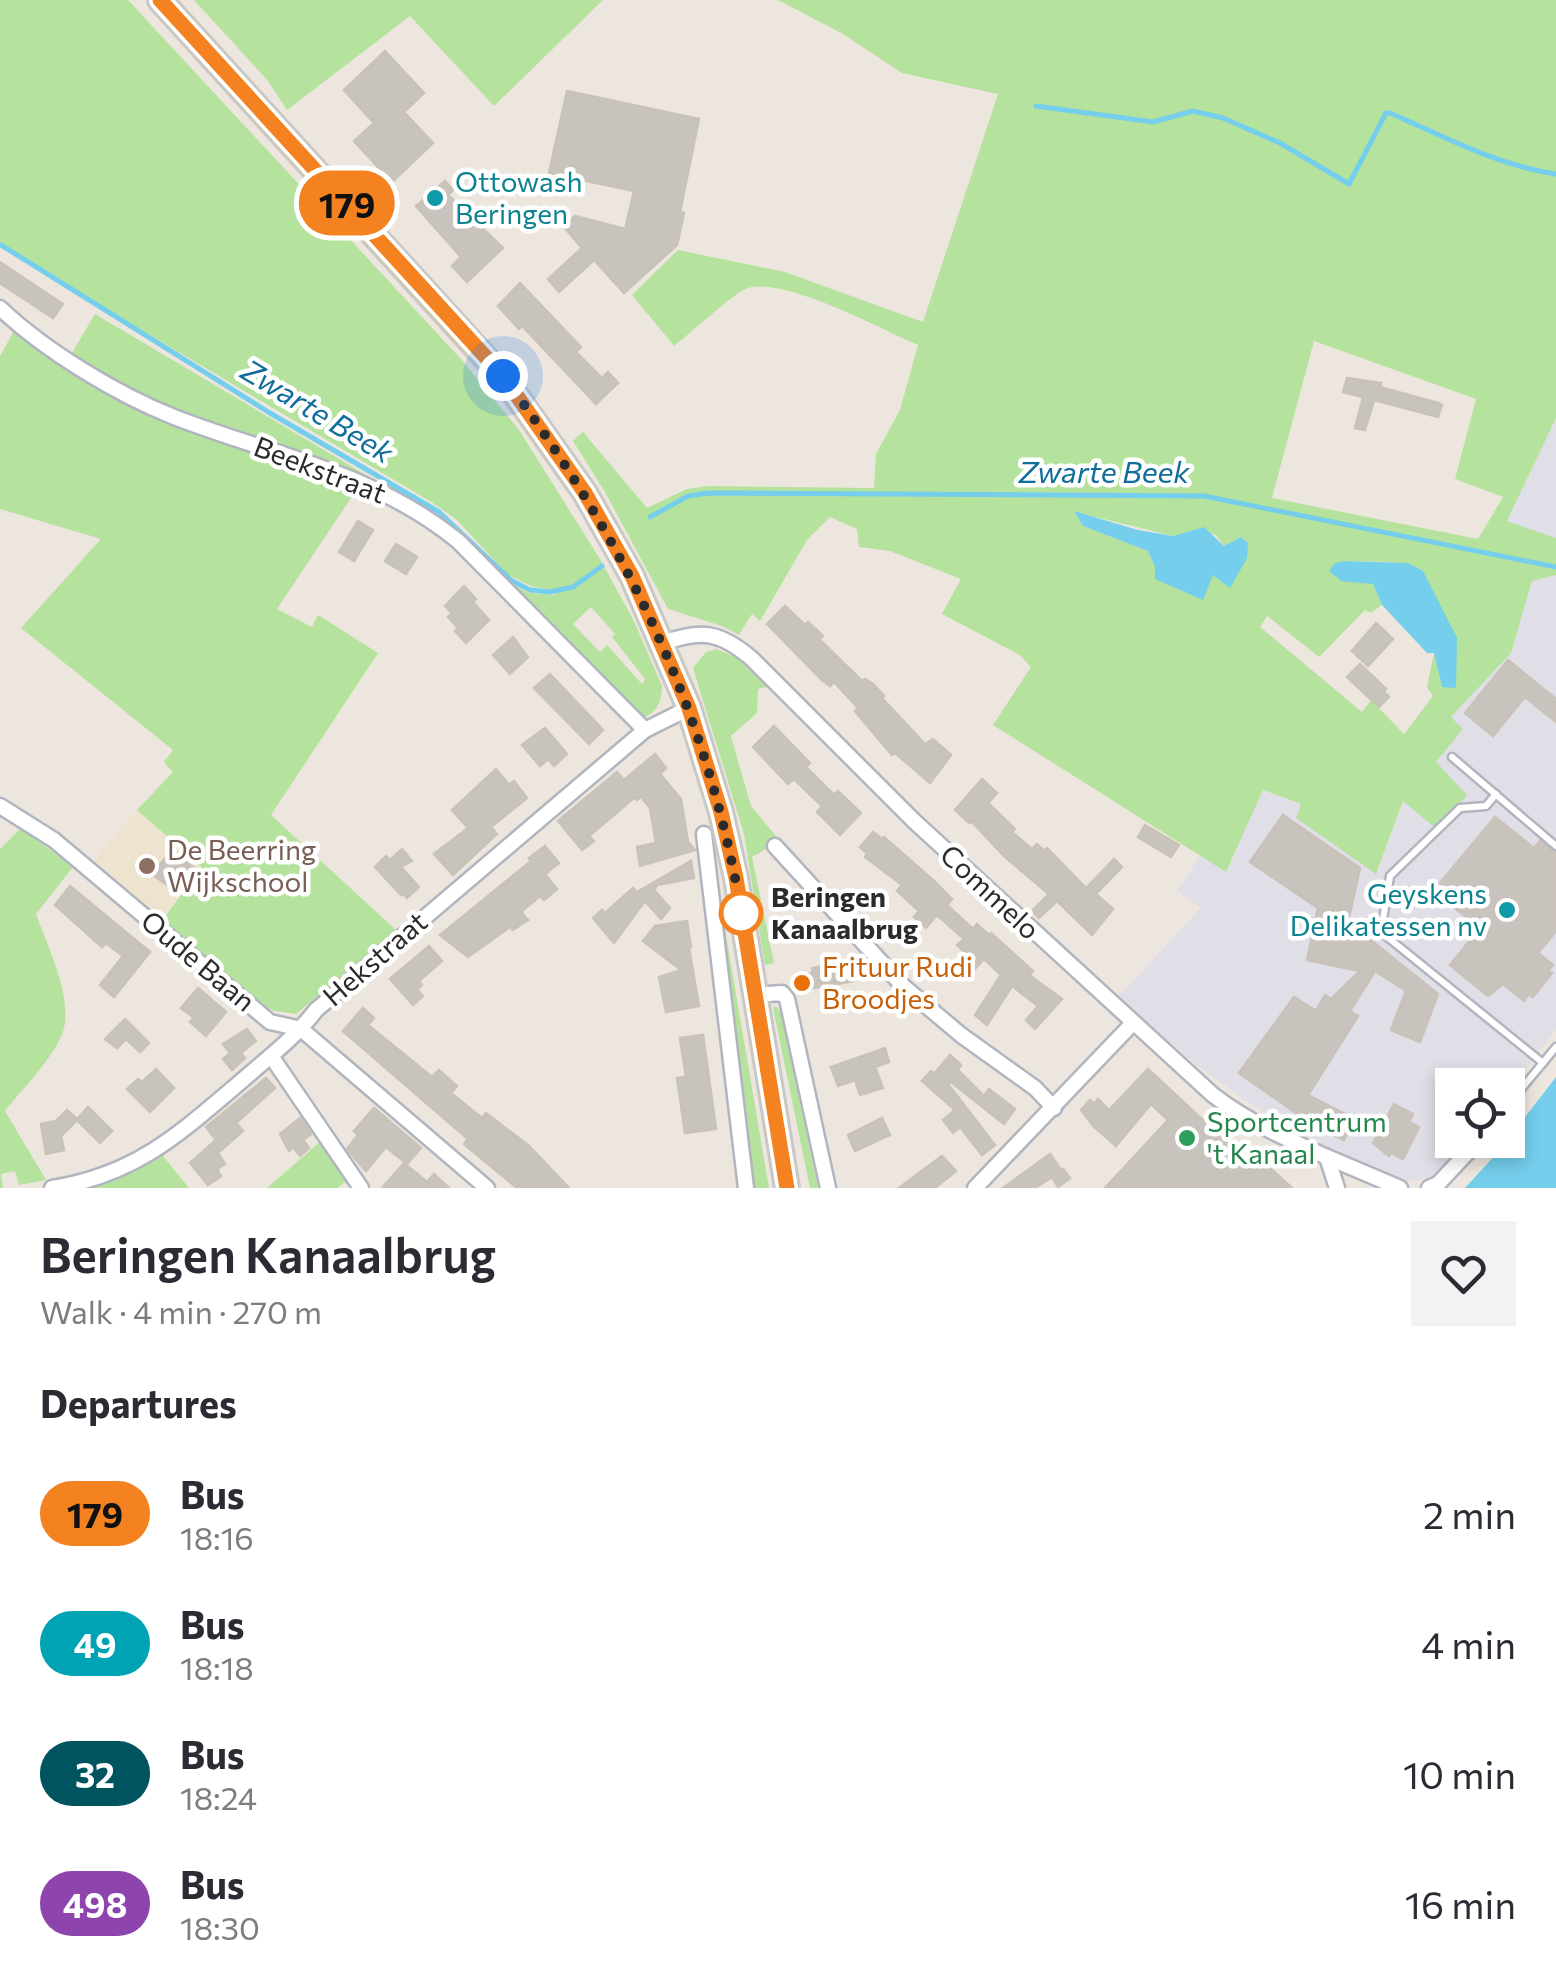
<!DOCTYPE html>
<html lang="en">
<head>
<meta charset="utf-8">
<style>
	body { margin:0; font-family:Commissioner,sans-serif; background:#f2f2f3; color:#2b2b33; height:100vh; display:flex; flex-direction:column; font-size:38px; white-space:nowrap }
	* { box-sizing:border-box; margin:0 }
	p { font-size:32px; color:#7c7c81 }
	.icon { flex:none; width:55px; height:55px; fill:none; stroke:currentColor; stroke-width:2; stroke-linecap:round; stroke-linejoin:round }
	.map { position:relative; height:1188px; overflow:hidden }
	.details { display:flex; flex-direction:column; background:#fff; flex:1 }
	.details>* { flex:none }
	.badge { padding:0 20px; border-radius:32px; font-size:35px; line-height:65px }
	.controls { position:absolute; left:1435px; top:1068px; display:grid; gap:20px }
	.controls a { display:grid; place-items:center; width:90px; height:90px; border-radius:0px; background:#fff; box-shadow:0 5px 15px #0003; font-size:50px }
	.you { position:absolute; width:50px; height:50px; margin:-25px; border:8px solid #fff; border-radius:50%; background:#1a73e8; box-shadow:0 0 0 15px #1a73e833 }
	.map>.badge { position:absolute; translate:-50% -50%; box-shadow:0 0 0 5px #fff }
	h2 { padding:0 40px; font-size:38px; line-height:90px }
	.round { display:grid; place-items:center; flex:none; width:105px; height:105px; border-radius:0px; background:#f2f2f3 }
	.overview { display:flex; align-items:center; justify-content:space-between; height:170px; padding:0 40px }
	h1 { font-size:48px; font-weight:600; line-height:75px }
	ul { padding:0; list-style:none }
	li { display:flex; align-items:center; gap:30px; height:130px; padding:0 40px }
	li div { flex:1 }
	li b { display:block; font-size:38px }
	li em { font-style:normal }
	li .badge { min-width:110px; font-weight:700; text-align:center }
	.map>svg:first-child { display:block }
	.industrial { fill:#e0dee6 }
	.education { fill:#eee3ce }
	.green { fill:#b5e29c; fill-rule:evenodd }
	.water { fill:#74ceec }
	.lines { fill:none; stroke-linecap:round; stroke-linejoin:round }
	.stream { stroke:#74ceec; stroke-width:5 }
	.building { fill:#c8c3bd; stroke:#c8c2b8; stroke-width:2.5 }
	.lane-casing { stroke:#b1b5bf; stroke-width:11 }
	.street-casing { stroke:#b1b5bf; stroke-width:19 }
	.primary-casing { stroke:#c8c8c8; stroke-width:28 }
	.lane { stroke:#fff; stroke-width:6 }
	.street { stroke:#fff; stroke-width:14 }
	.primary { stroke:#eecb62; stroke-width:22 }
	.line-casing { stroke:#fff; stroke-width:22 }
	.line { stroke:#f58220; stroke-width:15 }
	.walk { stroke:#2b2b2b; stroke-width:10; stroke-dasharray:0 18 }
	.culture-dot { fill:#0f9aa8; stroke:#fff; stroke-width:4 }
	.education-dot { fill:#8d6e63; stroke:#fff; stroke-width:4 }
	.stop-dot { fill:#fff; stroke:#f58220; stroke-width:5 }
	.food-dot { fill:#e8710a; stroke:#fff; stroke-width:4 }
	.leisure-dot { fill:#2e9e5b; stroke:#fff; stroke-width:4 }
	.labels { text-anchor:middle; stroke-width:9; stroke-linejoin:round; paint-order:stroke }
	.culture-label { font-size:28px; fill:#0d838f; stroke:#fff; text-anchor:start }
	.street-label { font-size:28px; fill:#2b2b2b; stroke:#fff }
	.education-label { font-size:28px; fill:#785e54; stroke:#fff; text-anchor:start }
	.stop-label { font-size:28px; font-weight:bold; fill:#2b2b2b; stroke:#fff; text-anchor:start }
	.food-label { font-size:28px; fill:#c56008; stroke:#fff; text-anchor:start }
	.leisure-label { font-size:28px; fill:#27864d; stroke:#fff; text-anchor:start }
	.water-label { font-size:30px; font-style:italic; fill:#116d9a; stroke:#fff }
</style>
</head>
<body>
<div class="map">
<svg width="1556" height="1188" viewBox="0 0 1556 1188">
	<rect width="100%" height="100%" fill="#ede6de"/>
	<g class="industrial">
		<polygon points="1556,418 1556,538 1507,522"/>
		<polygon points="1556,575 1556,1030 1508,1090 1508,1085 1452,1085 1452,1140 1467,1140 1431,1177 1407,1182 1336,1152 1253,1106 1197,1065 1118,997 1201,908 1177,891 1200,856 1227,871 1263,790 1301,805 1377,873 1404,800 1437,829 1436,762 1451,717 1511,653 1532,580"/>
	</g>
	<polygon class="education" points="137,810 202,867 161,922 91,864"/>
	<g class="green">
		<path d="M0,0H128L460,358L519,430L600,559L634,621L662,686C662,701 656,714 642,718L404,500L380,484L169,407L128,388L72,353L95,314L452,526L508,582L529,593L556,595L555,590L533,587L508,575L457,520L433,503L35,267L0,242ZM591,607L615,634L612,637L645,679L642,684L607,645L600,652L573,624Z"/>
		<polygon points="194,0 603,0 494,106 410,16 287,110 268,81"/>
		<path d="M778,0H1556V418L1507,521L1556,538V575L1532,581L1511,653L1451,717L1463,729L1436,762L1467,795L1438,830L1403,801L1376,874L1296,818L1301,804L1263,790L1226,872L993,725L1031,667L1020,655L942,614L961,579L890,551L859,547L857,529L830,517L807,540L760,621L752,614L739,635L722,626L668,609L605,492L573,441L583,432L647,508L687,489L708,486L874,488L876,454L900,410L918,345C881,329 785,277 748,288C734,292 689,335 674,346L632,295L678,250L785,272L923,322L998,94L902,73L843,34ZM1314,341L1476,399L1455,479L1503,497L1478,539L1272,498ZM1075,512L1173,536L1195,530L1216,535L1224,546L1241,538L1248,543L1213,575L1202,599L1155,567L1148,551L1083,526ZM1344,561L1393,562L1457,687H1442L1434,653L1427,687L1433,696L1404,734L1371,700L1362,712L1260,627L1267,616L1319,657L1365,610L1371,613L1382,605L1373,584L1358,581Z"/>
		<polygon points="15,329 167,422 359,486 277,609 312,627 318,615 378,653 271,815 396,930 296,1014 274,1011 249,996 161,922 202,867 137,810 173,772 164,762 173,750 21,628 101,539 0,509 0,356"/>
		<polygon points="716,649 736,657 767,687 758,689 757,713 731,736 751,806 780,841 752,857 774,963 765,965 744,834 693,668 706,652"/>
		<path d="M21,828L73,867L36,914C47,945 72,995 64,1028C57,1055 22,1089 5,1111L46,1180L19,1185L15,1171L1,1174L3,1188H0V849Z"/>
		<polygon points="719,894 769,1188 751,1188 714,895"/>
		<polygon points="776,1006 781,1013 818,1188 810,1188 773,1008"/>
		<polygon points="321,1141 348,1180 337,1188 267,1188"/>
		<polygon points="162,1155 189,1188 92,1188"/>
	</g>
	<g class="water">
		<polygon points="1074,511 1138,530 1173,536 1204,527 1224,546 1241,537 1248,543 1247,558 1230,588 1213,575 1203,600 1155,579 1155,567 1148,551 1083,526"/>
		<polygon points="1344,561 1408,563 1423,571 1457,638 1456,688 1442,687 1434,653 1427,653 1382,605 1373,584 1341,581 1329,571 1335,563"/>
		<polygon points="1556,1077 1556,1188 1465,1188 1498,1152"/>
	</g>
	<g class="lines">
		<g class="stream">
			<path d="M1036,106L1153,122L1193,111L1223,118L1280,143L1349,184L1386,113H1390C1445,137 1496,165 1556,174"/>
			<polyline points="1,245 270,413 439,512 512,581 530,590 550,592 573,587 602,566"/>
			<polyline points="650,517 688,496 709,493 1204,496 1556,567"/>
		</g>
	</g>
	<g class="building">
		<polygon points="385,51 424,93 404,112 433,143 392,182 354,141 374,123 344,90"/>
		<polygon points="567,91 699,119 680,212 684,213 677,245 624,293 594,260 559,292 548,279 582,248 564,227 575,216 625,229 634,191 549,173"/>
		<polygon points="445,181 453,190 448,195 503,248 467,282 452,266 461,257 416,206"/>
		<polygon points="0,262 63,304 53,318 0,283"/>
		<polygon points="520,283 581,347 576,352 602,378 608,372 618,383 596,404 522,326 519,329 498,306"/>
		<polygon points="1347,378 1381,383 1380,387 1438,403 1442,405 1438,417 1374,400 1365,430 1355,428 1363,397 1343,392"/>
		<polygon points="358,521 373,530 354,561 339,552"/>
		<polygon points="396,544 417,557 406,574 385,561"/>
		<polygon points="464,586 476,599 473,602 489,620 466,643 455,631 458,628 448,617 452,613 445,606"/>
		<polygon points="785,606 805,625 808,622 823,636 819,639 862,681 865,679 873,684 884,696 882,698 925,744 933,739 951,755 930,783 895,753 892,755 855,711 858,708 834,682 830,686 822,680 767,624"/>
		<polygon points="1376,623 1393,639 1368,666 1352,651"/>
		<polygon points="513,637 528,657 510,674 493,655"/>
		<polygon points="1508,660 1556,699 1556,722 1525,697 1493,736 1465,713"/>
		<polygon points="1360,664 1386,689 1384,692 1389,697 1379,707 1347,677"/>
		<polygon points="550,674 603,730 589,744 534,688"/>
		<polygon points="774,726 810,763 806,767 834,795 838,791 861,813 840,835 817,812 822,806 794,779 788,784 753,747"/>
		<polygon points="545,728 567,754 554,766 548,759 540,766 522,745"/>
		<polygon points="655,754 666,768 660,774 681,799 688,842 695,850 640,866 637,847 656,843 650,808 641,797 637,800 635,797 589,836 594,841 582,850 558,821 617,772 624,780"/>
		<polygon points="496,769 509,785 514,781 527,798 491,827 497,834 453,875 434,854 468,828 452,810"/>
		<polygon points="982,779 997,793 988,803 1015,829 1012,832 1032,849 1037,844 1044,851 1047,848 1086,888 1114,859 1122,867 1096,894 1113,909 1092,935 1057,901 1039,918 1032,911 1049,894 1005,857 971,821 969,823 955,810"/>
		<polygon points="1283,815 1360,868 1348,922 1438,994 1420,1042 1391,1030 1406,991 1375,971 1350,1011 1358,1016 1308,1095 1355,1119 1344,1140 1309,1122 1239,1073 1294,997 1316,1011 1325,995 1331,999 1360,971 1307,960 1318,908 1250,862"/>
		<polygon points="1495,817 1534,848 1540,841 1556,853 1556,931 1538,953 1553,965 1548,971 1552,973 1533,997 1529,994 1524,1001 1503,984 1488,996 1450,965 1480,928 1436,893 1443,885 1440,883"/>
		<polygon points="1145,825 1179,845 1171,857 1138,837"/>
		<polygon points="873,832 882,839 884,837 934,881 952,899 947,905 973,929 977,924 989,935 991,933 1033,971 1029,975 1062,999 1035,1029 1026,1020 1038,1006 1012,986 987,1025 975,1015 1001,975 984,959 973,971 963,962 969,956 957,945 964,939 937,915 926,928 914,917 919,911 897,891 902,885 865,857 867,853 860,847"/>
		<polygon points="545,846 559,863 545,874 557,889 544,900 540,896 521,912 528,920 513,930 510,927 468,957 440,935 531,861 529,858"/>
		<polygon points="402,849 412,861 401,867 419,887 407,898 403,893 401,895 375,867 386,856 390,860"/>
		<polygon points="172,850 194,868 175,891 152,874"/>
		<polygon points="691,861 694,878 657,885 654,890 670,908 661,919 645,901 614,943 593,918 602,910 605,913 633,888 637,892"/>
		<polygon points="70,886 150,952 114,997 100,985 123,956 106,943 102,947 55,905"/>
		<polygon points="687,921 691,947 689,948 699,1006 666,1012 659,977 681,970 643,941 655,926"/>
		<polygon points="429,946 442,961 419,981 422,985 417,990 423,996 413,1005 390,979"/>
		<polygon points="851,961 854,981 797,991 794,977 813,973 812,968"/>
		<polygon points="198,988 226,1012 206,1036 190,1022 194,1018 181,1008"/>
		<polygon points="363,1008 374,1018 368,1025 432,1077 439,1070 457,1086 451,1093 482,1118 486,1113 528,1145 569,1188 517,1188 464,1144 468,1139 343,1031"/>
		<polygon points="125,1019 149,1043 140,1052 126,1039 117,1048 105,1039"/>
		<polygon points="247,1029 256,1041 241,1053 245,1058 232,1070 223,1059 230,1053 223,1044"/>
		<polygon points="703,1035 716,1129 685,1133 677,1078 686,1077 680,1038"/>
		<polygon points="885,1048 889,1062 875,1067 883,1088 860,1095 855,1080 838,1086 831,1067"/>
		<polygon points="950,1055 961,1065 958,1070 984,1096 989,1089 1015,1109 1004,1124 951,1082 948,1084 995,1145 982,1155 960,1127 953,1133 943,1120 955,1110 922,1081 931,1071 934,1074"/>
		<polygon points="156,1069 174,1088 150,1112 127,1089 138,1079 142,1082"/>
		<polygon points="1148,1069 1252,1166 1259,1158 1292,1188 1105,1188 1168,1120 1151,1104 1116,1146 1094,1127 1081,1110 1090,1100 1094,1104 1098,1099 1109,1110"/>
		<polygon points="266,1078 275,1088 236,1123 243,1131 218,1153 225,1164 217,1169 221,1176 208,1185 190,1163 216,1140 206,1127"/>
		<polygon points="1394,1104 1413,1114 1409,1122 1419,1127 1403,1159 1391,1153 1389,1156 1373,1143"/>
		<polygon points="88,1107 112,1131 100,1143 77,1120 61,1136 64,1150 46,1154 41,1124 56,1121 67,1110 77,1119"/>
		<polygon points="374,1108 421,1148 407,1164 386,1147 366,1171 347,1149 358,1135 354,1131"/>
		<polygon points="300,1118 311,1134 303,1140 309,1148 300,1156 293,1147 289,1151 280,1134"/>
		<polygon points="882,1118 890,1135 855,1151 848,1135"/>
		<polygon points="1050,1154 1061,1170 1057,1173 1063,1169 1070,1178 1058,1187 1052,1177 1035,1188 1003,1188"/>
		<polygon points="942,1156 956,1171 935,1188 899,1188"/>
		<polygon points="404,1163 427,1182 434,1174 449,1188 382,1188"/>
	</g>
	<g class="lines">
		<g class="lane-casing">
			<g id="lane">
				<polyline points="1452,757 1556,846"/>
				<polyline points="1496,794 1486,806 1460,808 1390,876 1381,932 1543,1063"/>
				<polyline points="1508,1105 1556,1047"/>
			</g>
		</g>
		<g class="street-casing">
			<g id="street">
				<path d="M0,308C44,350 116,394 174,417C274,456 372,471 458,541L645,730"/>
				<path d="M663,643C702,629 720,632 751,658L914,821L1213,1095C1248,1122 1287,1139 1327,1157L1337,1188"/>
				<polyline points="0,806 54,840 270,1022 301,1029 487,1188"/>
				<polyline points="704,834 746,1188"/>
				<polyline points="775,846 903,986 961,1035 1035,1088 1054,1108"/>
				<polyline points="755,995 782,993 787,999 828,1188"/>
				<polyline points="271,1056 361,1188"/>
				<polyline points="1327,1157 1400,1188"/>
				<path d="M52,1188C134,1175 177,1136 238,1084C265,1060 294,1039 316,1010L645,730L689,708"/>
				<polyline points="975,1188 1132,1024"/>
				<polyline points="1429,1188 1438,1184 1479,1140"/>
			</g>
		</g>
		<g class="primary-casing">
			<polyline id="primary" points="160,0 503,377 585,493 632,576 689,708 721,812 736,878 787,1188"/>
		</g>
		<use href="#lane" class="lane"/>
		<use href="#street" class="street"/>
		<use href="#primary" class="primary"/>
	</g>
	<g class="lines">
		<g class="line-casing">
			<polyline id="line" points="160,0 503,376 585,493 632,576 689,708 721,812 736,878 787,1188"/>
		</g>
		<use href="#line" class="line"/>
		<path class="walk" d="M503,376C626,541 709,713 742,917L741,913"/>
	</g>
	<g class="culture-dot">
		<circle cx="435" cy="198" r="10"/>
		<circle cx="1507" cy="910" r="10"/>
	</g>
	<circle class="education-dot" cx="147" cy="866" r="10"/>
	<circle class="stop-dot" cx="741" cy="913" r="20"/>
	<circle class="food-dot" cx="802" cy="983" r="10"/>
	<circle class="leisure-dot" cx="1187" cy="1138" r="10"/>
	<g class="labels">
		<g class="culture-label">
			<text x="455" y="192">Ottowash<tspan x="455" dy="32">Beringen</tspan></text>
			<text x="1487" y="904" text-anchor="end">Geyskens<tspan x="1487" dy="32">Delikatessen nv</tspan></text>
		</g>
		<g class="street-label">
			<text transform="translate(320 470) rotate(21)" y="10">Beekstraat</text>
			<text transform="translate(990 892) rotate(43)" y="10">Commelo</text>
			<text transform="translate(375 959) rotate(-41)" y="10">Hekstraat</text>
			<text transform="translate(198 961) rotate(40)" y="10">Oude Baan</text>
		</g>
		<g class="education-label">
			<text x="167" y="860">De Beerring<tspan x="167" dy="32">Wijkschool</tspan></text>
		</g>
		<g class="stop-label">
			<text x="771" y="907">Beringen<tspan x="771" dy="32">Kanaalbrug</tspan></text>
		</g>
		<g class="food-label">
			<text x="822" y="977">Frituur Rudi<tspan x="822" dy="32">Broodjes</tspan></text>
		</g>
		<g class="leisure-label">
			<text x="1207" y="1132">Sportcentrum<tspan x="1207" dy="32">'t Kanaal</tspan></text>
		</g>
		<g class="water-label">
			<text transform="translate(317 412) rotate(31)" y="10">Zwarte Beek</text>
			<text x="1104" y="483">Zwarte Beek</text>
		</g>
	</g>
</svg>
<div class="controls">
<a><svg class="icon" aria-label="locate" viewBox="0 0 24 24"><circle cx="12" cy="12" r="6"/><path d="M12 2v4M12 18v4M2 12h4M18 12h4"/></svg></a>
</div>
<div class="you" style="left:503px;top:376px"></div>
<b class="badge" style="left:347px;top:203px;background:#f58220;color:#111">179</b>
</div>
<section class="details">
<div class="overview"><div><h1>Beringen Kanaalbrug</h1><p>Walk · 4 min · 270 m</p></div><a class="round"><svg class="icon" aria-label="heart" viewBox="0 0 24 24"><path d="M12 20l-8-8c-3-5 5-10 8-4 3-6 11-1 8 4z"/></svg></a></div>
<h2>Departures</h2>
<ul>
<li><span class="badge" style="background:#f58220;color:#111">179</span><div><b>Bus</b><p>18:16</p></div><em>2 min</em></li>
<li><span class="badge" style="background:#00a3b4;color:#fff">49</span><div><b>Bus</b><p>18:18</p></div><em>4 min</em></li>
<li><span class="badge" style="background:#005460;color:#fff">32</span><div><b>Bus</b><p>18:24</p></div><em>10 min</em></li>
<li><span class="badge" style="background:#8e44ad;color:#fff">498</span><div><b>Bus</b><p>18:30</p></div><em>16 min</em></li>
</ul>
</section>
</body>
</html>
